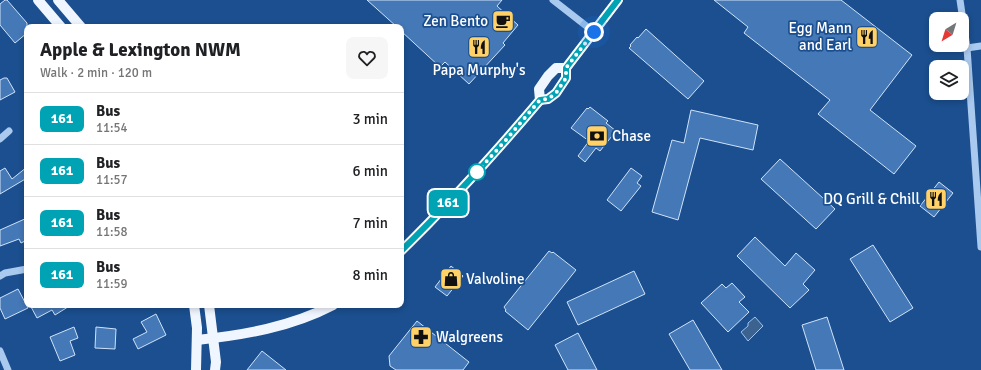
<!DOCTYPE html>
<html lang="en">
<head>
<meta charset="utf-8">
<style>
	body { margin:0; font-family:Signika,sans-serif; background:#f6f6f6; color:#202124; height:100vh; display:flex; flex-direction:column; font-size:15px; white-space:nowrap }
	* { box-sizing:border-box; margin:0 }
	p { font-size:13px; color:#757577 }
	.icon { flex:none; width:22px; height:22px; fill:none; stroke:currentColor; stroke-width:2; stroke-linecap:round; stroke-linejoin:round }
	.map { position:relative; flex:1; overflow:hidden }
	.panel { position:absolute; left:24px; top:24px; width:380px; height:284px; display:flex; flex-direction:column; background:#fff; border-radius:8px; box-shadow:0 2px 6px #0003 }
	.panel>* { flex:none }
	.badge { padding:0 8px; border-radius:6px; font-size:14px; line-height:26px }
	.needle { width:26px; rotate:218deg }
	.fabs { position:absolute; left:929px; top:12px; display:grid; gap:8px }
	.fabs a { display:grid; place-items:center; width:40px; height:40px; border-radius:8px; background:#fff; box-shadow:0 2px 6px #0003; font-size:20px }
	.you { position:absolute; width:20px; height:20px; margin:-10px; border:3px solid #fff; border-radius:50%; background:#1a73e8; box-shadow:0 0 0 6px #1a73e833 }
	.map>.badge { position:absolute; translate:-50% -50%; box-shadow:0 0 0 2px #fff }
	.round { display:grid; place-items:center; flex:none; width:42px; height:42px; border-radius:8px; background:#f6f6f6 }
	.head { display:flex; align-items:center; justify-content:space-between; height:68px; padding:0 16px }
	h1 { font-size:19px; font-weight:700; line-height:30px }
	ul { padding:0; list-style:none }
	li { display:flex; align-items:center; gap:12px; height:52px; padding:0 16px; border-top:1px solid #e0e0e0 }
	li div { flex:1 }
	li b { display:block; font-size:15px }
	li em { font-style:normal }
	li .badge { min-width:44px; font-weight:700; text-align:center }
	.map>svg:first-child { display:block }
	.water { fill:#3c6290; stroke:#9cc4f0 }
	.building { fill:#4478b7; stroke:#cfe3fa }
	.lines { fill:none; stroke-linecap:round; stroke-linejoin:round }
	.minor { stroke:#a9c9ee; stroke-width:7 }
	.major { stroke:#f0f6ff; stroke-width:10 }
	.line-casing { stroke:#fff; stroke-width:9 }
	.line { stroke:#00a3b4; stroke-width:6 }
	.walk { stroke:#fff; stroke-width:4; stroke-dasharray:0 7.2 }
	.stop-dot { fill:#fff; stroke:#00a3b4; stroke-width:2 }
	.labels { text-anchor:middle; stroke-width:3.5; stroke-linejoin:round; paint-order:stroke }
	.poi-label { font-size:15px; fill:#fff; stroke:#1b4f8f; text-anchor:end }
</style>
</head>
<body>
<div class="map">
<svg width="981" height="370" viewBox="0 0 981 370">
	<rect width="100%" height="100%" fill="#1b4f8f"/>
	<polygon class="water" points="755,317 763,326 748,341 741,332 748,326 748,323"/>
	<g class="building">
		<polygon points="5,0 7,0 27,23 27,33 15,43 0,25 0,4"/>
		<polygon points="367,0 502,0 497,6 518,25 503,43 505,45 469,84 445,62 440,67 401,31 401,27 397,27"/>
		<polygon points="714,0 841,0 912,55 870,110 916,146 894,174 818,114 830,100 744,33 748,27"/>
		<polygon points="646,29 704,81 688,99 629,48 631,46 630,45 637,37 638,38"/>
		<polygon points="4,78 7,78 15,92 0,100 0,80"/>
		<polygon points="590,107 608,121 606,123 616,131 600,151 596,148 585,162 578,156 589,141 571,128 587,108 588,109"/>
		<polygon points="691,110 758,125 753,150 700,138 678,220 652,212 672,140 684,143"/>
		<polygon points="780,159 835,209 816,229 761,179"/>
		<polygon points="27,167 27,178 0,194 0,171 5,168 12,179"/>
		<polygon points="631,168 642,176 637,183 641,186 621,211 607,200"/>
		<polygon points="939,182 953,193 934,217 920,206"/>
		<polygon points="27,218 27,240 21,243 19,239 0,246 0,230"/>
		<polygon points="755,237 785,266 796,253 815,270 803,284 809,290 790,308 737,256"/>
		<polygon points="873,245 913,308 890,322 850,259"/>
		<polygon points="549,251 552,253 553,252 576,270 528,330 505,311 506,310 504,307"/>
		<polygon points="451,266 463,276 447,296 435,287"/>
		<polygon points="634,271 645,294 578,325 567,302"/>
		<polygon points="732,283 745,297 739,302 749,312 728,332 701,303 722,284 726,288"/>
		<polygon points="18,289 28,308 5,319 0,308 0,298"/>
		<polygon points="30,305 71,305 55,315 52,310 37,318"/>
		<polygon points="156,314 166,335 138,349 133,339 147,332 141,322"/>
		<polygon points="827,317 844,370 816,370 802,325"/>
		<polygon points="693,320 722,370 690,370 669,334"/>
		<polygon points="417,321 469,362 463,370 396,370 390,366 389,356"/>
		<polygon points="74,327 78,338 70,341 75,355 60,361 50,337"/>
		<polygon points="96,327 116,329 115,349 95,348"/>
		<polygon points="578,333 597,370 568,370 555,345"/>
		<polygon points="262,351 286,370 247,370"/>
	</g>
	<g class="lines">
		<g class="minor">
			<polyline points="553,0 594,32"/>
			<polyline points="960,0 967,48 981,247"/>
			<polyline points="967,48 981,46"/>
			<polyline points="0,139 9,131"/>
			<polyline points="0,276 5,273 27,269"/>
			<polyline points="0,351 8,370"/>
		</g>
		<g class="major">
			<polyline points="38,0 61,27"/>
			<polyline points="58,0 81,27"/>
			<polyline points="540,100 548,99 556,93 566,78 566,68 618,0"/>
			<path d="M401,251C450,203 496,152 540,100L539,89L548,76L556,68H566"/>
			<polyline points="194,305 197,328 196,370"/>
			<polyline points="209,305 216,362 215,370"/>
			<path d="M197,340C244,335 291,327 333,305"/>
		</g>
	</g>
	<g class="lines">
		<g class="line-casing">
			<path id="line" d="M401,251C450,203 496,152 540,100L548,99L556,93L566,78V68L618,0"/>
		</g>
		<use href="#line" class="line"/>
		<polyline class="walk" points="477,172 505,141 540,100 548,99 556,93 566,78 566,68 594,32"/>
	</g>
	<defs>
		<g id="cafe-square" transform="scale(1.15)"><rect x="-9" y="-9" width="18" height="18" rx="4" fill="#ffd166" stroke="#1b4f8f"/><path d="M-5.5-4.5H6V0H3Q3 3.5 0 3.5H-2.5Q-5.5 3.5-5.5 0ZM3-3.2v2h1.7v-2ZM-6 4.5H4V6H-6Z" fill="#111"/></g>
		<g id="restaurant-square" transform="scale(1.15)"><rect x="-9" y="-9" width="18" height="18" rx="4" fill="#ffd166" stroke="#1b4f8f"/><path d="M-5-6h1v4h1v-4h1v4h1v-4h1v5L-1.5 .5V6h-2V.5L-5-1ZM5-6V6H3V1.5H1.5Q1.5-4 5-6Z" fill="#111"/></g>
		<g id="bank-square" transform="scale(1.15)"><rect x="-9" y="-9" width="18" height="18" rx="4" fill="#ffd166" stroke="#1b4f8f"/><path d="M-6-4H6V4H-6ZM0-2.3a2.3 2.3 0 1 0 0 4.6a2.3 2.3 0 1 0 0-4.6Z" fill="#111"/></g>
		<g id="shop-square" transform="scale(1.15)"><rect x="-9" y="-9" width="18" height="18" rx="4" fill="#ffd166" stroke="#1b4f8f"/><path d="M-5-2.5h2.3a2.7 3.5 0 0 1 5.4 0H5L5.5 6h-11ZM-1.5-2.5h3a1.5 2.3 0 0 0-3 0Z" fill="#111"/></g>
		<g id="pharmacy-square" transform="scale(1.15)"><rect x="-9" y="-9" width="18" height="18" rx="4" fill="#ffd166" stroke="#1b4f8f"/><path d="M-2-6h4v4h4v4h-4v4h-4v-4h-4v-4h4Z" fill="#111"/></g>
	</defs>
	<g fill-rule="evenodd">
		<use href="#cafe-square" x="503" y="21"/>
		<use href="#restaurant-square" x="867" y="37"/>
		<use href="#restaurant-square" x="479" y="47"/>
		<use href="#bank-square" x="597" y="136"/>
		<use href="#restaurant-square" x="936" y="199"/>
		<use href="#shop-square" x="451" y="279"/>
		<use href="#pharmacy-square" x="421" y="337"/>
	</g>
	<circle class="stop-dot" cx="477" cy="172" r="8"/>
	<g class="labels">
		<g class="poi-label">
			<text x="488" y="26">Zen Bento</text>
			<text x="852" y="33">Egg Mann<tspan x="852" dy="17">and Earl</tspan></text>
			<text x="479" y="75" text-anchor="middle">Papa Murphy's</text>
			<text x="612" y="141" text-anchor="start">Chase</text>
			<text x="920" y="204">DQ Grill &amp; Chill</text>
			<text x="466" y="284" text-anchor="start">Valvoline</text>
			<text x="436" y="342" text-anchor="start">Walgreens</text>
		</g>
	</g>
</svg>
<div class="fabs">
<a><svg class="needle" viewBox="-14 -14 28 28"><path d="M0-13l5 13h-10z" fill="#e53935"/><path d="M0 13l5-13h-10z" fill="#757577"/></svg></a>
<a><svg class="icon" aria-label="layers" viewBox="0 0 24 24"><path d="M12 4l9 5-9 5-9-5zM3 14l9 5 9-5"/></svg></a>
</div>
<div class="you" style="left:594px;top:32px"></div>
<b class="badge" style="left:448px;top:203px;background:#00a3b4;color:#fff">161</b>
<section class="panel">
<div class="head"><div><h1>Apple &amp; Lexington NWM</h1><p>Walk · 2 min · 120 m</p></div><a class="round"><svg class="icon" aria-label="heart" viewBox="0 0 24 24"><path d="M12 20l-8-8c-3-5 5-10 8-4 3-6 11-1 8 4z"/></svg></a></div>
<ul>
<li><span class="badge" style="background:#00a3b4;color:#fff">161</span><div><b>Bus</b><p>11:54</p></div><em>3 min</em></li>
<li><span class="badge" style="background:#00a3b4;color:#fff">161</span><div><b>Bus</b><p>11:57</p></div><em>6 min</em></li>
<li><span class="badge" style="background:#00a3b4;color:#fff">161</span><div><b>Bus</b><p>11:58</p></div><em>7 min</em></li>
<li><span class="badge" style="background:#00a3b4;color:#fff">161</span><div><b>Bus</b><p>11:59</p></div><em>8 min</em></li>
</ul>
</section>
</div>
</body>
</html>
